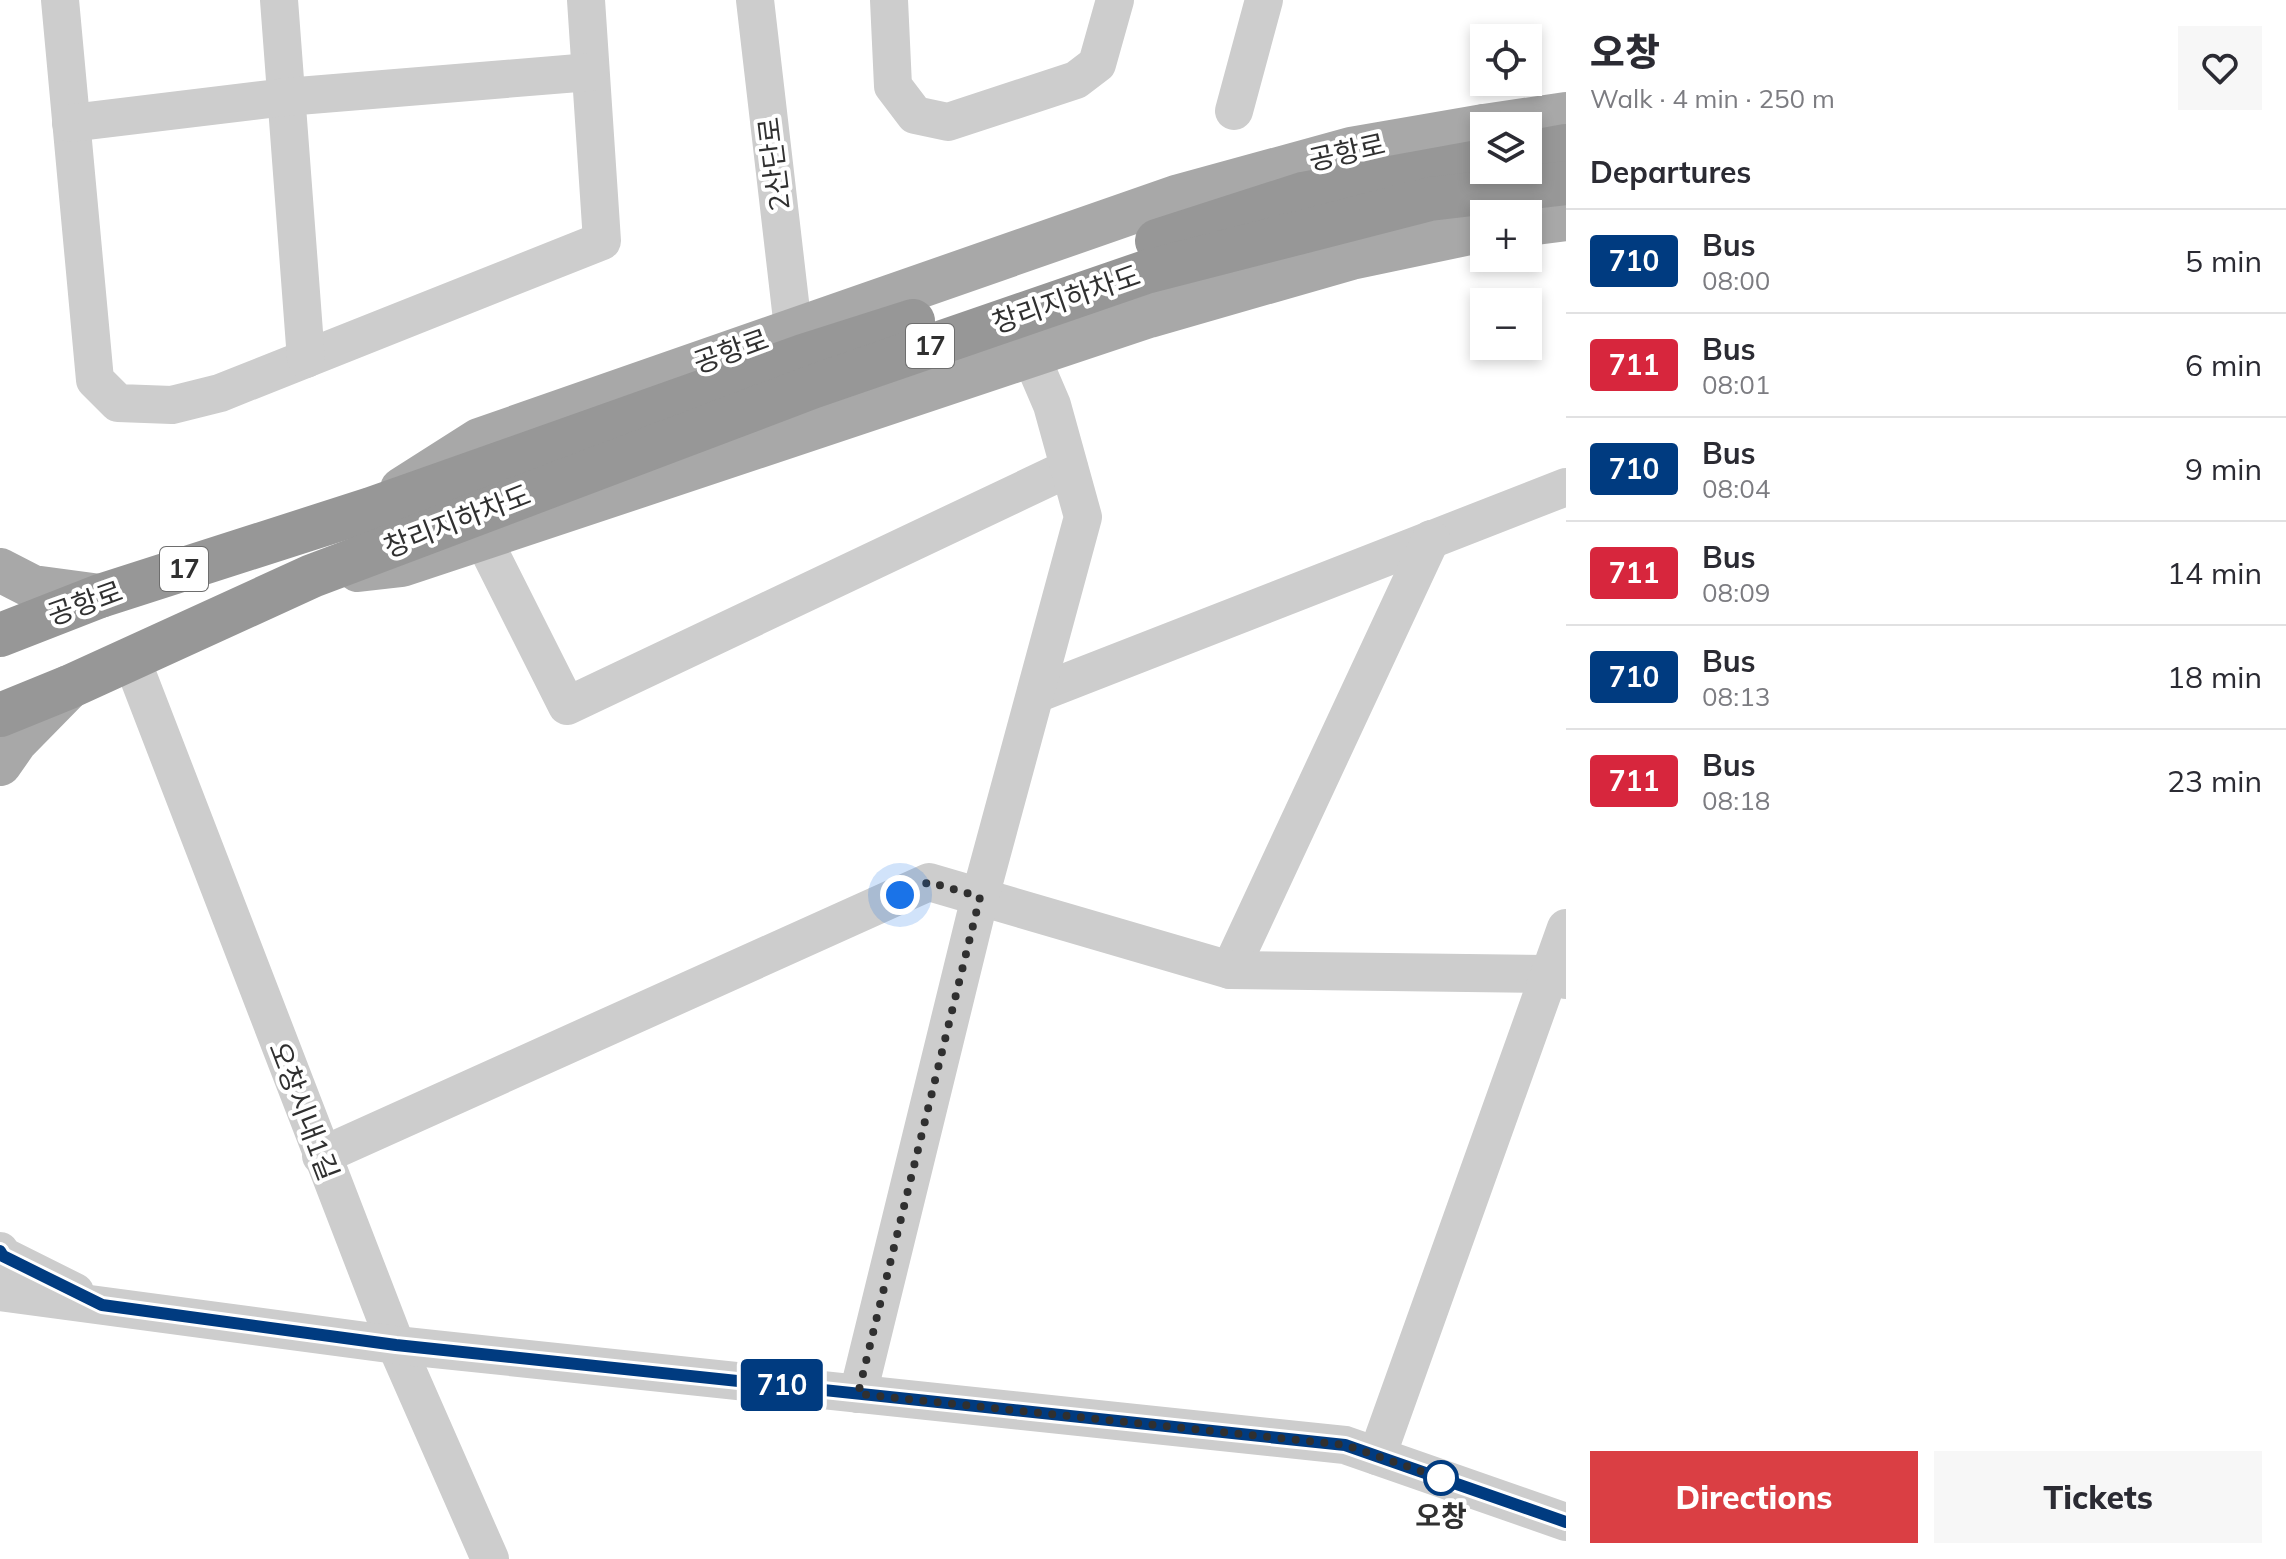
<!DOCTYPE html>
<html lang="en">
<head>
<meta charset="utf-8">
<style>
	body { margin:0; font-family:Mulish,"Noto Sans KR",sans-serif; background:#f7f7f7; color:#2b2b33; height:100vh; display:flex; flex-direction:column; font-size:30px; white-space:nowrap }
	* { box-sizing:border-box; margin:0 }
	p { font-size:26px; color:#7c7c81 }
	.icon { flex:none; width:44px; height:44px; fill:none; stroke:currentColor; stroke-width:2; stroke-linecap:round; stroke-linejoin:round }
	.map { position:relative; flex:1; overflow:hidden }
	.panel { display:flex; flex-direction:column; background:#fff; width:720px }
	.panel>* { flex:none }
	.badge { padding:0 16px; border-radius:6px; font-size:28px; line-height:52px }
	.tools { position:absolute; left:1470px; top:24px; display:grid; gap:16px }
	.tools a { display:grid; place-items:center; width:72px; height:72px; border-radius:0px; background:#fff; box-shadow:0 4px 12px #0003; font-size:40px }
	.you { position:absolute; width:40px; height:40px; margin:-20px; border:6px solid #fff; border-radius:50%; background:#1a73e8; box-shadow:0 0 0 12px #1a73e833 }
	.map>.badge { position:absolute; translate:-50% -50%; box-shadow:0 0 0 4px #fff }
	h2 { padding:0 24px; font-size:30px; line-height:72px }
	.round { display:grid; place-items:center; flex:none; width:84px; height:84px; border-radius:0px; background:#f7f7f7 }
	.headline { display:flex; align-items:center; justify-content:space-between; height:136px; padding:0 24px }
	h1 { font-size:38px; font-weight:800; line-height:60px }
	.action { display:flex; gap:16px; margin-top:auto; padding:16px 24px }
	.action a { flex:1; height:92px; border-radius:0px; background:#da3f44; color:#fff; font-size:32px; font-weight:800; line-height:92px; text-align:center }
	.action a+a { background:#f7f7f7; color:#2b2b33 }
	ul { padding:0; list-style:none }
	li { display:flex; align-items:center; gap:24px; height:104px; padding:0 24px; border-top:2px solid #e1e1e2 }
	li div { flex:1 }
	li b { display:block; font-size:30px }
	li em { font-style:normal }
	li .badge { min-width:88px; font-weight:700; text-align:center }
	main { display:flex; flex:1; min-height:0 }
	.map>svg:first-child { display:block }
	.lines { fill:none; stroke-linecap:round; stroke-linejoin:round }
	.minor { stroke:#cdcdcd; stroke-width:38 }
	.major { stroke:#a8a8a8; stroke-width:44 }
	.highway { stroke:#979797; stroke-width:44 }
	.line-casing { stroke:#fff; stroke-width:18 }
	.line { stroke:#003b80; stroke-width:12 }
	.walk { stroke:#303030; stroke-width:8; stroke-dasharray:0 14.4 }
	.stop-dot { fill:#fff; stroke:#003b80; stroke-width:4 }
	.labels { text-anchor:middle; stroke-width:8; stroke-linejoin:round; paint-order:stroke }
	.shield { fill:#fff; stroke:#6e6e6e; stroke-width:2 }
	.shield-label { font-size:26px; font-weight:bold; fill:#303030 }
	.street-label { font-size:28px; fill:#303030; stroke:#fff }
	.stop-label { font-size:28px; font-weight:bold; fill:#303030; stroke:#fff }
</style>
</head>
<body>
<main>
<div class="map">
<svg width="1566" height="1559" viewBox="0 0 1566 1559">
	<rect width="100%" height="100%" fill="#fff"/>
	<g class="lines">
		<g class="minor">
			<polyline points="60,0 95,380 118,403 172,405 220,393 602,241 586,0"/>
			<polyline points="279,0 306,359"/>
			<polyline points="755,0 793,328"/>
			<polyline points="889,0 893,86 915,115 948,122 1076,80 1097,64 1115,0"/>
			<polyline points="1234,111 1264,0"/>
			<polyline points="71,123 286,97 590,72"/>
			<polyline points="483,539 567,706 1069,468"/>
			<polyline points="131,658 396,1345 490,1559"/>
			<polyline points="1036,694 1566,487"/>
			<polyline points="1230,970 1431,539"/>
			<polyline points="321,1156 929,882 1230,970 1549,974 1566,980"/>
			<polyline points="0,1251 3,1256 75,1292"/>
			<polyline points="0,1292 396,1345 1345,1445 1566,1522"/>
			<polyline points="858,1394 980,897 1083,517 1052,405 1031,356"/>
			<polyline points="1377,1456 1566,928"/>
		</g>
		<g class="major">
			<polyline points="1484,126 1566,114"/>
			<polyline points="1528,224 1566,219"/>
			<polyline points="402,489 479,440 1176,197 1351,149 1484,126"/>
			<polyline points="0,570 33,587 100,596"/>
			<polyline points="358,570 402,565 1149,316 1351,258 1484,230"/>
			<polyline points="0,764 16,741 69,687"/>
		</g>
		<g class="highway">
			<polyline points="1528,153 1566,146"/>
			<polyline points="1157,241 1303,194 1484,161"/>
			<polyline points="0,635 100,596 371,509 803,356 913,321"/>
			<polyline points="0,715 69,687 312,576 812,387 1146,272 1430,199 1566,183"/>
		</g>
	</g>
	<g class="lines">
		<g class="line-casing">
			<polyline id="line" points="0,1251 3,1256 102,1305 396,1345 1345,1445 1566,1522"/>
		</g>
		<use href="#line" class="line"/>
		<polyline class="walk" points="900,895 929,882 980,897 858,1394 1345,1445 1441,1478"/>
	</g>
	<circle class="stop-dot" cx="1441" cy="1478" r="16"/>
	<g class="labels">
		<g class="shield">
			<rect x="906" y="324" width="48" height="44" rx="6"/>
			<rect x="160" y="547" width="48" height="44" rx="6"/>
		</g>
		<g class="shield-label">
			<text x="930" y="355">17</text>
			<text x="184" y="578">17</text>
		</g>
		<g class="street-label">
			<text transform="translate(1347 152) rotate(-13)" y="10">공항로</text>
			<text transform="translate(774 164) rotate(-97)" y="10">2산단로</text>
			<text transform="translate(1066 299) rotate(-19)" y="10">창리지하차도</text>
			<text transform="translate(731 351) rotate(-20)" y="10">공항로</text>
			<text transform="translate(457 521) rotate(-21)" y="10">창리지하차도</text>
			<text transform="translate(85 603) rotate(-20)" y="10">공항로</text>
			<text transform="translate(304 1111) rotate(69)" y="10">오창시내1길</text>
		</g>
		<g class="stop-label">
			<text x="1441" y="1526">오창</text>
		</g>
	</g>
</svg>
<div class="tools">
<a><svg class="icon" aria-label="locate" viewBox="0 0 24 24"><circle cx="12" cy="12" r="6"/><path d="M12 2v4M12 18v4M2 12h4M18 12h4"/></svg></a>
<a><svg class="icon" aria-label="layers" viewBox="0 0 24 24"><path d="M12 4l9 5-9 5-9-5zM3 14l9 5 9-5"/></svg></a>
<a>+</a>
<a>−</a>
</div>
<div class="you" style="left:900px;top:895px"></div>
<b class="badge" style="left:782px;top:1385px;background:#003b80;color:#fff">710</b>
</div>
<section class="panel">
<div class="headline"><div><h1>오창</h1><p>Walk · 4 min · 250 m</p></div><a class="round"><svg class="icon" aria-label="heart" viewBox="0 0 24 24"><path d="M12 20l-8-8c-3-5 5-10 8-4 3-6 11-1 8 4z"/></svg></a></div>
<h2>Departures</h2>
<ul>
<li><span class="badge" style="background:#003b80;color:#fff">710</span><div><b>Bus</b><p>08:00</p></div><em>5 min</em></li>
<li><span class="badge" style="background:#d7263d;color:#fff">711</span><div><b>Bus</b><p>08:01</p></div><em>6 min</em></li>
<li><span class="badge" style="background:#003b80;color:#fff">710</span><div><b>Bus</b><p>08:04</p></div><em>9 min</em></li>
<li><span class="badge" style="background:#d7263d;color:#fff">711</span><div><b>Bus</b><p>08:09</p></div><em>14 min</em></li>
<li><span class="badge" style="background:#003b80;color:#fff">710</span><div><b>Bus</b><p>08:13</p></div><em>18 min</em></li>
<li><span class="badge" style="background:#d7263d;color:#fff">711</span><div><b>Bus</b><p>08:18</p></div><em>23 min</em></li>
</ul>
<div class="action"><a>Directions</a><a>Tickets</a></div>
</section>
</main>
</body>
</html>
